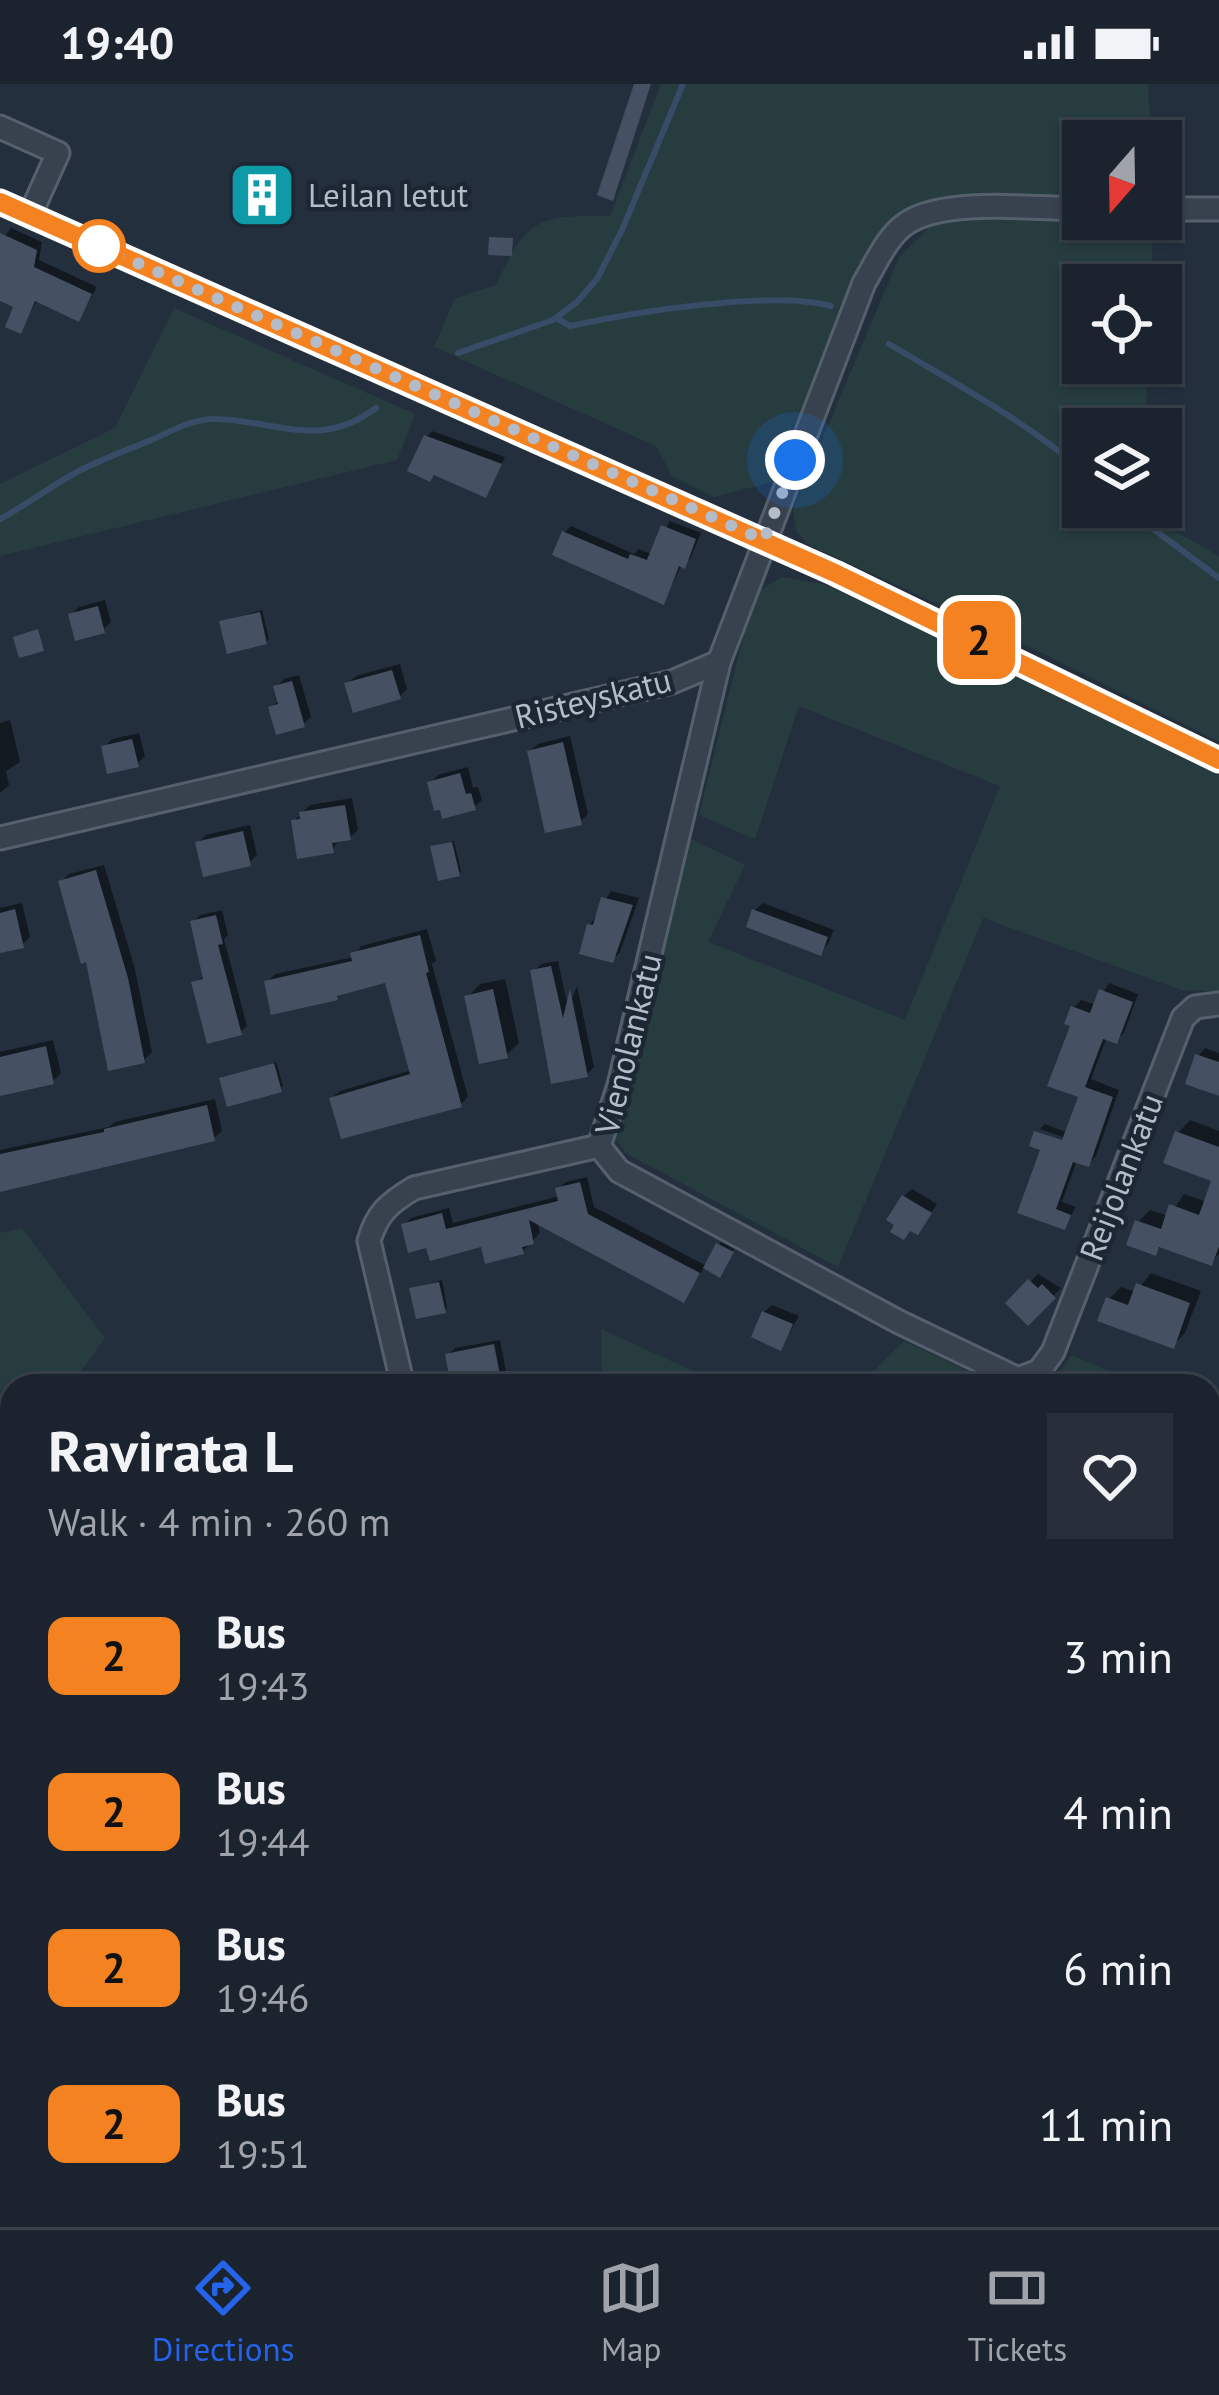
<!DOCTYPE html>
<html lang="en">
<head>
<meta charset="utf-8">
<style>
	body { margin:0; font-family:"PT Sans",sans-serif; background:#282f3a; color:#f1f3f6; height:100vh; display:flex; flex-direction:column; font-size:45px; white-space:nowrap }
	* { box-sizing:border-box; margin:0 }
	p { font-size:39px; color:#a0a4aa }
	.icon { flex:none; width:66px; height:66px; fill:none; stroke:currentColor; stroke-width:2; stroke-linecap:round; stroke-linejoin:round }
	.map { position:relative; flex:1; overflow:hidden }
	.details { position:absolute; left:0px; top:1290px; width:1221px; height:855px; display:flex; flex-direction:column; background:#1b232e; border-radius:36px 36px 0 0; box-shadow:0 3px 9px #0004,0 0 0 3px #39404a }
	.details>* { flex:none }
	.badge { padding:0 24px; border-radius:18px; font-size:42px; line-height:78px }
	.needle { width:78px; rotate:200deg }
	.fabs { position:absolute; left:1062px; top:36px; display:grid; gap:24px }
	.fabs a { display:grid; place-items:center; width:120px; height:120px; border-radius:0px; background:#1b232e; box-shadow:0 3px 9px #0004,0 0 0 3px #39404a; font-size:60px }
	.you { position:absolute; width:60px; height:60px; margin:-30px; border:9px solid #fff; border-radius:50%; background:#1a73e8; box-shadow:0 0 0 18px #1a73e833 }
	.map>.badge { position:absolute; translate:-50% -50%; box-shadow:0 0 0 6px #fff }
	.round { display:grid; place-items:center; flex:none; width:126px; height:126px; border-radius:0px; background:#282f3a }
	.overview { display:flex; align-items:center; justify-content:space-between; height:204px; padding:0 48px }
	h1 { font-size:57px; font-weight:800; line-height:90px }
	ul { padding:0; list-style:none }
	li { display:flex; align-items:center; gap:36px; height:156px; padding:0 48px }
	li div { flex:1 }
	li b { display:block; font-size:45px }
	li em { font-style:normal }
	li .badge { min-width:132px; font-weight:700; text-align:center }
	.status { display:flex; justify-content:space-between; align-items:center; height:84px; padding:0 60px; background:#1b232e; direction:ltr }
	.status svg { height:33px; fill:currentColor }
	.dock { display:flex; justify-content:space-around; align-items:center; height:168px; border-top:3px solid #39404a; background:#1b232e; font-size:33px; color:#a0a4aa }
	.dock a { display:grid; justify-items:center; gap:6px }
	.dock .active { color:#2563eb }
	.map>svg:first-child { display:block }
	.green { fill:#263c3f }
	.shadow { fill:#0007 }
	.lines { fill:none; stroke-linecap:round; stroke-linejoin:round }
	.stream { stroke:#394c67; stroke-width:6 }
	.building { fill:#455162 }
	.minor-casing { stroke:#565f6c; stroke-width:27 }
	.major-casing { stroke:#414a57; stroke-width:33 }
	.minor { stroke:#38414e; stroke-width:21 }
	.major { stroke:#56606e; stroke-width:27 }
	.line-casing { stroke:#fff; stroke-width:27 }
	.line { stroke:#f58220; stroke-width:18 }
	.walk { stroke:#b4bcc9; stroke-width:12; stroke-dasharray:0 21.6 }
	.stop-dot { fill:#fff; stroke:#f58220; stroke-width:6 }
	.labels { text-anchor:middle; stroke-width:9; stroke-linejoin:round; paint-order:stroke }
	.poi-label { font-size:33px; fill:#b4bcc9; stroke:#1d2633; text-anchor:start }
	.street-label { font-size:33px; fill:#b4bcc9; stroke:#1d2633 }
</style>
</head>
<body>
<div class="status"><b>19:40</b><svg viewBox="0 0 49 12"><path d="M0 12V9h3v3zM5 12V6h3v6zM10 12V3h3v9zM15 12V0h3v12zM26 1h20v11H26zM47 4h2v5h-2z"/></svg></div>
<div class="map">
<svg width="1219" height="2143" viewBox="0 0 1219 2143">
	<rect width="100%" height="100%" fill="#242f3e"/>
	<g class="green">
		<path d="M661,0H1148L1151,57H1083V112H948L899,132L854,192L775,397L714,413L672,392L656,362L434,263L455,214L496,201C527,134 538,131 610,132Z"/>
		<polygon points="1083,133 1153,135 1151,201 1083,201 1083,279 1148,279 1145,345 1083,345 1083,423 1143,423 1143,429 1219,472 1219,658 1014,555 809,461 796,447 793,425 899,173 932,141 963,136"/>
		<polygon points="174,224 415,330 397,376 0,472 0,400 115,344"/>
		<polygon points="782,493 823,500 949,557 1219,691 1219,908 1181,906 983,834 838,1183 627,1070 613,1053 691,755 745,781 708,858 905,936 1000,702 799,622 755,755 699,731 754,510"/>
		<polygon points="22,1144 105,1254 70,1302 12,1302 12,1382 0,1384 0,1149"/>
		<polygon points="601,1245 726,1302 602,1302"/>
		<polygon points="904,1257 999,1302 859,1302"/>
		<polygon points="1072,1271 1142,1302 1037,1302 1054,1296"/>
	</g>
	<g class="shadow">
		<polygon points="271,83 289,91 280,112 268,124 258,96"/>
		<polygon points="11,144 42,158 39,176 97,203 79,235 38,215 20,246 17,221 0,213 0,159"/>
		<polygon points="432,347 505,373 486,410 426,353"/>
		<polygon points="670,437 701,449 690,475 682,480 663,518 564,449 571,442 634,470 639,465 652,470"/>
		<polygon points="105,516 111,538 103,546 71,531 79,523"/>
		<polygon points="262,526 269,555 266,558 223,538"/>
		<polygon points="400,580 407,605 399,613 348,599 356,592"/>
		<polygon points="299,591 311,633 303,640 271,624 280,615 276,603 284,595"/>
		<polygon points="10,636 20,678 6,687 9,701 0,709 0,639"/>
		<polygon points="139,649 145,672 137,680 104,663 112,655"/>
		<polygon points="570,652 588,730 580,738 530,667 538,660"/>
		<polygon points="468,683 473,704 478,703 482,716 474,723 430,699 438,691"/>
		<polygon points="352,714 358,746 350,753 340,755 332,766 294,737 310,721"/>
		<polygon points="250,741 257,771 249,779 198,759 206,751"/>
		<polygon points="454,757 461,787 458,790 434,763"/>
		<polygon points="104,781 135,885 152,968 144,976 89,875 61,798 69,790"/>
		<polygon points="611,807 639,814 620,868 612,876 590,841"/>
		<polygon points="22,819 30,853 22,861 0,866 0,824"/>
		<polygon points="763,819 834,846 828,860 820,868 755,826"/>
		<polygon points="222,826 228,851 224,855 247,942 240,948 194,899 206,891 193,838 200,831"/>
		<polygon points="427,845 436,877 432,880 468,1013 460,1021 332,1014 340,1007 412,986 387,895 343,907 337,914 267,898 275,890 354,873 361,862"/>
		<polygon points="558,877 568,924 577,902 594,983 587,990 534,887 541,880"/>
		<polygon points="505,895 519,959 506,971 468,913 480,900"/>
		<polygon points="1109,899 1138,910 1124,949 1116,956 1107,953 1091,995 1119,1006 1096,1072 1088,1080 1077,1076 1062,1118 1076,1123 1064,1143 1021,1127 1076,1064 1077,1058 1040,1045 1045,1040 1068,1049 1082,1011 1074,923 1081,916 1096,921"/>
		<polygon points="53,956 61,989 53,997 0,1009 0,968"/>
		<polygon points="1205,964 1219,969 1219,1008 1198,972"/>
		<polygon points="276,978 283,1002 280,1005 222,995"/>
		<polygon points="215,1015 222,1047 214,1054 0,1104 0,1066 109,1043 115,1038"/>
		<polygon points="1190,1036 1219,1047 1219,1170 1211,1179 1162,1161 1155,1168 1138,1138 1150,1126 1169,1132 1184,1110 1207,1118 1215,1096 1178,1049"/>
		<polygon points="587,1093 594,1123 707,1182 721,1158 734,1165 723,1187 705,1182 684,1215 537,1137 540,1149 522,1168 483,1159 429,1160 404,1141 411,1134 449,1124 453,1139 560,1112 558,1105 566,1098"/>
		<polygon points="912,1105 937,1120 918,1148 904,1112"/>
		<polygon points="1151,1189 1201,1207 1185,1249 1173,1261 1109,1215 1121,1203 1136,1208"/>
		<polygon points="1038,1190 1061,1204 1028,1238 1009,1219"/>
		<polygon points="442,1196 447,1223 444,1227 412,1205"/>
		<polygon points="772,1221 799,1232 781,1263 764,1228"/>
		<polygon points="500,1256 506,1287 499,1293 474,1302 441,1302 438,1292 451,1285 448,1271 455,1264"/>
		<polygon points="12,1489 12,1519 0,1522 0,1492"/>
		<polygon points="1209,1565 1219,1582 1219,1616 1209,1622"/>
		<polygon points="12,1570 12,1597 7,1575"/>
	</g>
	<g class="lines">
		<g class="stream">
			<path d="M558,235L570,242C635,228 770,206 831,222"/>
			<path d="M889,260C956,300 1024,336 1083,387"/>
			<polyline points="458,269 553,236 577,218 597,195 622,146 683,0"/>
			<polyline points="1124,423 1219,494"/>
			<path d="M0,435C27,421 52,401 79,387C104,374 130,365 156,354C175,345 195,334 217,335C278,337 320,366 376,324"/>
		</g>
	</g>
	<g class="building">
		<polygon points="634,0 651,0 613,117 597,111"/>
		<polygon points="256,94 278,104 269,128 244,118"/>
		<polygon points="0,149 37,166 34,183 92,210 79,238 35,217 21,250 5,243 13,223 0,217"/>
		<polygon points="489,153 513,154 512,172 488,171"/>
		<polygon points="424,351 502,380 486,414 434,391 430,398 407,387"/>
		<polygon points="661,441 696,455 685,485 679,482 664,521 552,471 562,447 628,475 630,470 647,476"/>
		<polygon points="98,522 105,549 75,557 68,530"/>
		<polygon points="260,528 267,560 227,570 219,537"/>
		<polygon points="38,545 44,567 19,574 13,553"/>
		<polygon points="392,586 401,615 353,629 344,599"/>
		<polygon points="292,597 305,643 276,651 268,623 278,620 273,602"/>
		<polygon points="132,655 139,683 107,690 101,662"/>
		<polygon points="563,658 582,741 545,749 527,667"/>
		<polygon points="460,689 466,710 471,709 476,726 442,735 440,726 434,727 427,698"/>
		<polygon points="345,721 351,756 332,759 334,769 297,775 291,736 300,735 299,728"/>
		<polygon points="243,747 251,782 203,793 195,758"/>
		<polygon points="452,758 460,792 438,797 430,762"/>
		<polygon points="96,786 128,894 145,979 108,987 86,878 81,880 58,797"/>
		<polygon points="601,813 633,821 613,879 579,870 587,840 593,841"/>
		<polygon points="15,825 24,864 0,869 0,829"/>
		<polygon points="752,825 828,853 821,872 746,843"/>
		<polygon points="216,831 223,860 218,861 242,951 207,960 191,898 203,895 190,837"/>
		<polygon points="420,851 429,888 426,889 462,1023 341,1055 329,1014 410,990 385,899 337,912 338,916 271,931 264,897 352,877 350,869"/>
		<polygon points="551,882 563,934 570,905 588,993 551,1000 530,886"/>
		<polygon points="493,905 508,974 479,980 464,912"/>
		<polygon points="1099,905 1133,918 1117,960 1103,955 1085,1003 1113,1013 1089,1083 1073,1078 1056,1125 1071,1131 1065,1146 1017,1129 1040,1066 1029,1062 1034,1047 1062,1056 1078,1013 1047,1002 1070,942 1064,940 1071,922 1090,929"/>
		<polygon points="46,962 54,1000 0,1012 0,973"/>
		<polygon points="1195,970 1219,978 1219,1012 1185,1000"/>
		<polygon points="274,979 282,1008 227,1023 219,994"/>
		<polygon points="207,1021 215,1057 0,1108 0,1070 104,1048 104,1045"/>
		<polygon points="1175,1047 1219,1063 1219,1162 1212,1182 1159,1163 1156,1172 1126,1161 1135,1136 1161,1145 1169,1120 1199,1131 1211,1097 1163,1079"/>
		<polygon points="580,1098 588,1130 700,1189 684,1219 529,1136 534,1160 522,1163 524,1170 485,1180 481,1163 430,1177 426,1164 408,1169 401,1140 442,1129 446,1145 558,1117 555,1104"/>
		<polygon points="902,1111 932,1129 918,1151 910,1147 904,1156 890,1148 894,1141 886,1136"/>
		<polygon points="716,1159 734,1168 720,1194 703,1184"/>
		<polygon points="1028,1195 1038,1204 1042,1200 1056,1214 1028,1242 1005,1219"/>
		<polygon points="439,1198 446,1229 416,1235 409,1204"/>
		<polygon points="1136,1199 1190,1219 1174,1265 1097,1237 1106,1213 1128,1221"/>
		<polygon points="762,1227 793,1240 781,1267 751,1253"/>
		<polygon points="494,1260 501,1296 451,1302 445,1270"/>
	</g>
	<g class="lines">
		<g class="minor-casing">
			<g id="minor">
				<polyline points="0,43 58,69 30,131"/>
				<polyline points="0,118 835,489 1219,676"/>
				<polyline points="1161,125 1219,125"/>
				<path d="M0,754L672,598L719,578L864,199C876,179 887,152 907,139C946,113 1037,125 1083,125"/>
				<polyline points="599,1062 619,1087 899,1238 1018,1295 1039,1287 1053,1268 1183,934 1195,923 1219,920"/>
				<polyline points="599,1062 619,1001 719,578"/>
				<path d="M403,1302L369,1157C377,1129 389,1119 414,1104L599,1062"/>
				<polyline points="0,1647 12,1644"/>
				<polyline points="1209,1654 1219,1648"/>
			</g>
		</g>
		<g class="major-casing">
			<polyline id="major" points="1213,2143 1219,2140"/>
		</g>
		<use href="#minor" class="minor"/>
		<use href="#major" class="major"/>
	</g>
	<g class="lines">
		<g class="line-casing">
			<polyline id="line" points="0,118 835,489 1219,676"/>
		</g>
		<use href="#line" class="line"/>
		<polyline class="walk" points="99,162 764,456 795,376"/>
	</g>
	<defs>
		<g id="building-square" transform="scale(3.45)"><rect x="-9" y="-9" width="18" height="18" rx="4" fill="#0f9aa8" stroke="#1d2633"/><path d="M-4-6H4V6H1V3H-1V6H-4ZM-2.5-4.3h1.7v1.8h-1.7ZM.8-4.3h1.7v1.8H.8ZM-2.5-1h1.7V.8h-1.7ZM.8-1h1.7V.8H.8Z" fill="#fff"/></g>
	</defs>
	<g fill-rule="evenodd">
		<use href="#building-square" x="262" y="111"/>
	</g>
	<circle class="stop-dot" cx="99" cy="162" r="24"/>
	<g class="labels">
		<g class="poi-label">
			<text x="308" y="123">Leilan letut</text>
		</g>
		<g class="street-label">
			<text transform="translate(593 614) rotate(-14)" y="12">Risteyskatu</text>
			<text transform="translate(628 960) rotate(-76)" y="12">Vienolankatu</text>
			<text transform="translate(1121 1093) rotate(-69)" y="12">Reijolankatu</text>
		</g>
	</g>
</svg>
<div class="fabs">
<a><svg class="needle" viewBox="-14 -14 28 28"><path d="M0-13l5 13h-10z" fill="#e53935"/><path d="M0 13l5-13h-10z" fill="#a0a4aa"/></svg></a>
<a><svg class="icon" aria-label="locate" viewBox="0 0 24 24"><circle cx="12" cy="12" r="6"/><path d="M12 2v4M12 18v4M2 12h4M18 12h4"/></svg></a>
<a><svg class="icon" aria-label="layers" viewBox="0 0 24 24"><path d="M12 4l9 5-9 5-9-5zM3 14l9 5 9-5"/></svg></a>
</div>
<div class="you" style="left:795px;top:376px"></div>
<b class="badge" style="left:979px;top:556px;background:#f58220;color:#111">2</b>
<section class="details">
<div class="overview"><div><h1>Ravirata L</h1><p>Walk · 4 min · 260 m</p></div><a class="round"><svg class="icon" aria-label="heart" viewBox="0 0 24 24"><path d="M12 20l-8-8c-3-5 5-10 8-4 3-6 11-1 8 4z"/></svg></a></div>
<ul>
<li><span class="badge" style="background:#f58220;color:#111">2</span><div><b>Bus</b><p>19:43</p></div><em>3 min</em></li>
<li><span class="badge" style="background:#f58220;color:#111">2</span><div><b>Bus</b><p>19:44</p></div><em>4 min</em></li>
<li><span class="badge" style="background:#f58220;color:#111">2</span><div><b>Bus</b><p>19:46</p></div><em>6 min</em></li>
<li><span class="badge" style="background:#f58220;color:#111">2</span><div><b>Bus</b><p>19:51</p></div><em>11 min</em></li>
</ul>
</section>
</div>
<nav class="dock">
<a class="active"><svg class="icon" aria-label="directions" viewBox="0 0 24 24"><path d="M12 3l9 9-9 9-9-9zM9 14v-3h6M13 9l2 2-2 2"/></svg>Directions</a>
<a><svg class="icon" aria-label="map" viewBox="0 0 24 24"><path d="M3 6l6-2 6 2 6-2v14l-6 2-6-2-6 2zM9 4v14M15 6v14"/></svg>Map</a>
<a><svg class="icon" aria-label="tickets" viewBox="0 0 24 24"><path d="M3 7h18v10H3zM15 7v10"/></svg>Tickets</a>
</nav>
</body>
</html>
